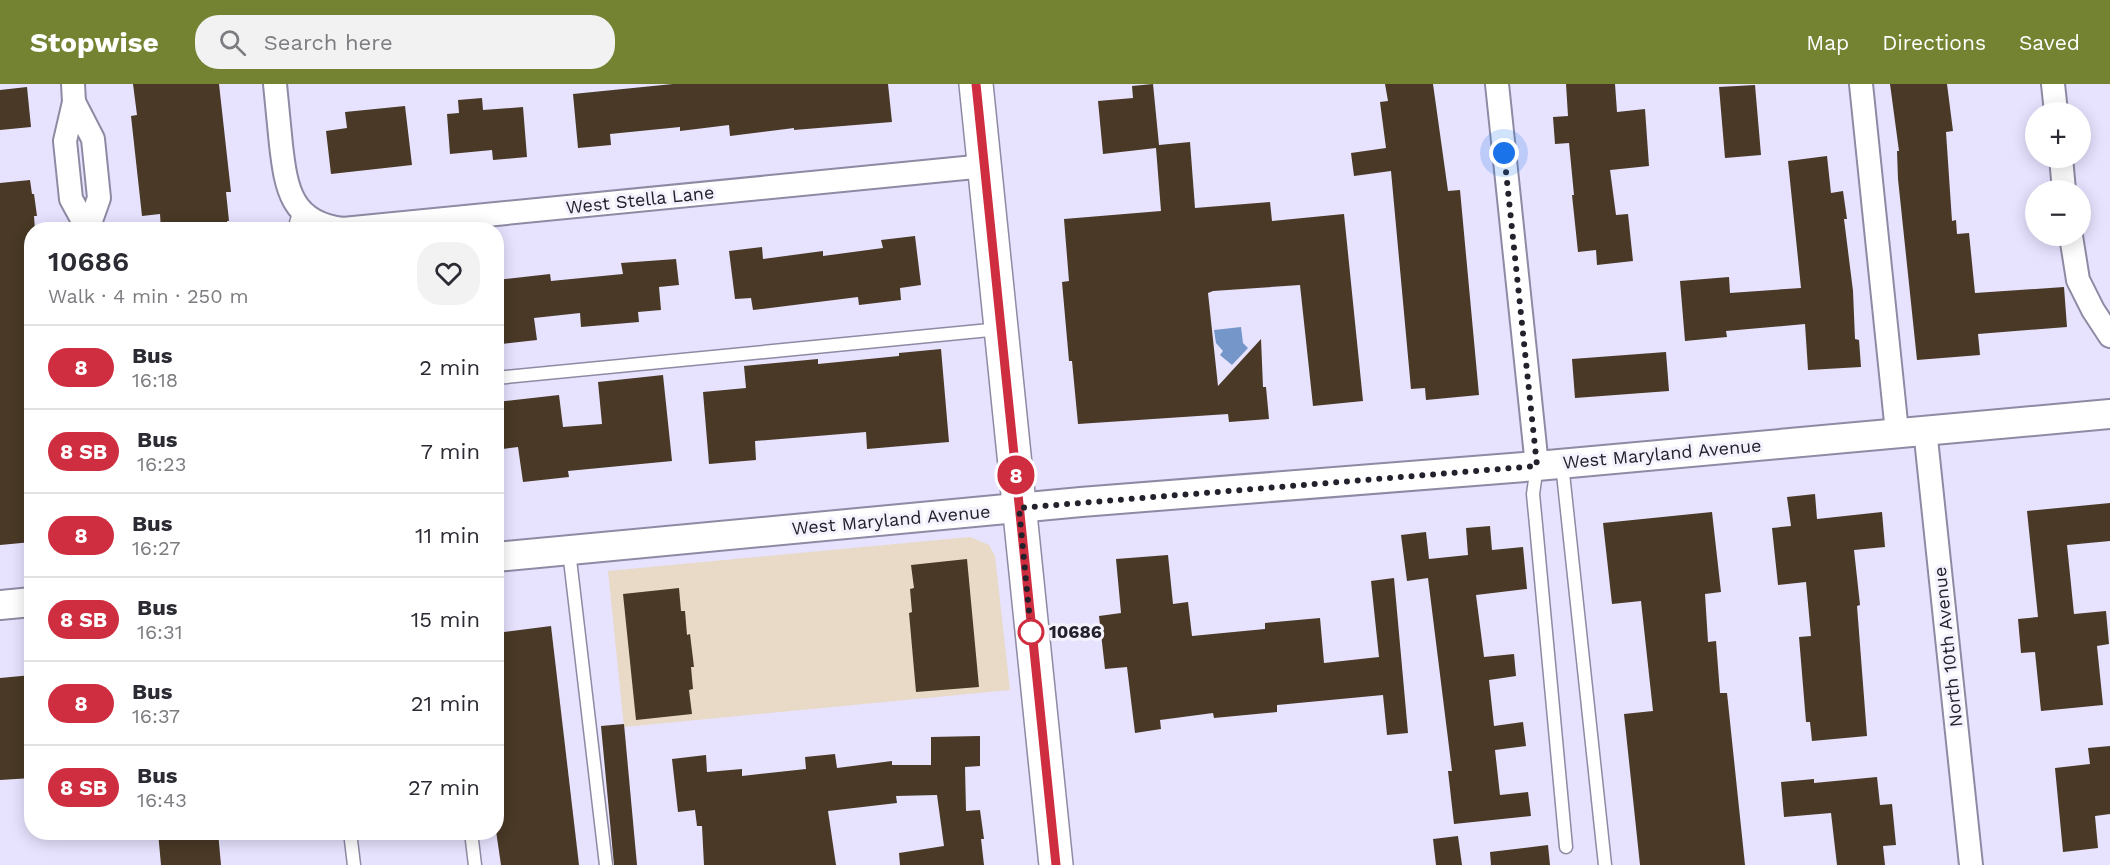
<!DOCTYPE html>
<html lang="en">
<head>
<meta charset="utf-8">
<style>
	body { margin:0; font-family:"Work Sans",sans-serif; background:#f2f2f3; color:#2b2b33; height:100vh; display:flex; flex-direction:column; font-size:22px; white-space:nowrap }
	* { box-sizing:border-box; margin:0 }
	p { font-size:20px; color:#7c7c81 }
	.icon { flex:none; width:33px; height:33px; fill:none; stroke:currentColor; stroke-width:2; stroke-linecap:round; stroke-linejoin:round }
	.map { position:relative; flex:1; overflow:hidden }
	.details { position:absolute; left:24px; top:138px; width:480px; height:618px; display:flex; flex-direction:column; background:#fff; border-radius:24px; box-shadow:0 3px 15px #0003 }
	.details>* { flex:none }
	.badge { padding:0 12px; border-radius:20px; font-size:21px; line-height:39px }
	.buttons { position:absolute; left:2025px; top:18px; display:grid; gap:12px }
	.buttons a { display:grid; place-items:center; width:66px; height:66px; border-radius:50%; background:#fff; box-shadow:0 3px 15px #0003; font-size:30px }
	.you { position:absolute; width:30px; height:30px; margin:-15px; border:4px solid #fff; border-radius:50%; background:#1a73e8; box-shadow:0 0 0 9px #1a73e833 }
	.map>.badge { position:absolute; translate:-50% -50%; box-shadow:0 0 0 3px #fff }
	.round { display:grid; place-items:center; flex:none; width:63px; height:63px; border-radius:24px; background:#f2f2f3 }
	.headline { display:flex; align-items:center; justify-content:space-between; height:102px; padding:0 24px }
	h1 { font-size:28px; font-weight:600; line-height:45px }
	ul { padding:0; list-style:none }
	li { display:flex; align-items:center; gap:18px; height:84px; padding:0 24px; border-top:2px solid #e1e1e2 }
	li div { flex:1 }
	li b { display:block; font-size:22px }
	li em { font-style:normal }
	li .badge { min-width:66px; font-weight:700; text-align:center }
	header { display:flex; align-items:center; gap:36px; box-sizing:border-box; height:84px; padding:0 30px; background:#738332; color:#fff }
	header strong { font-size:28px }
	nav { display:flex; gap:33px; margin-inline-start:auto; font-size:21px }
	.search { width:420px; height:54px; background:#f2f2f3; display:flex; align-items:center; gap:15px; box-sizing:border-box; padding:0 21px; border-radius:24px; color:#7c7c81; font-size:22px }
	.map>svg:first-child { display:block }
	.commercial { fill:#e8dac7 }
	.water { fill:#7496c8 }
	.building { fill:#493926 }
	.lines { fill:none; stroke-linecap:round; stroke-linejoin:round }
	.service-casing { stroke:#8e8aa3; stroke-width:15 }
	.minor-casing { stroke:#8e8aa3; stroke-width:26 }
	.tertiary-casing { stroke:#8e8aa3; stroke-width:32 }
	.secondary-casing { stroke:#8e8aa3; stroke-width:36 }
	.service { stroke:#fff; stroke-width:12 }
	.minor { stroke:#fff; stroke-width:22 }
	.tertiary { stroke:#fff; stroke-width:28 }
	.secondary { stroke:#fff; stroke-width:33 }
	.line-casing { stroke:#fff; stroke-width:14 }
	.line { stroke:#cf2e41; stroke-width:9 }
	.walk { stroke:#23212b; stroke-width:6; stroke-dasharray:0 10.8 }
	.stop-dot { fill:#fff; stroke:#cf2e41; stroke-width:3 }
	.labels { text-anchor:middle; stroke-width:6; stroke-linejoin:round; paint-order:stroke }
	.street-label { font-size:18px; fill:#23212b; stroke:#f4f2fd }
	.stop-label { font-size:18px; font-weight:bold; fill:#23212b; stroke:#f4f2fd; text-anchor:start }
</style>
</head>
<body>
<header>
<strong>Stopwise</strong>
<div class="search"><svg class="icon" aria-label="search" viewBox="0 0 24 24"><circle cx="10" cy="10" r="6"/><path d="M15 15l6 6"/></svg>Search here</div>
<nav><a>Map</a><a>Directions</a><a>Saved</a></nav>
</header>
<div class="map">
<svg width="2110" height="781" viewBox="0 0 2110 781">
	<rect width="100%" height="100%" fill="#e7e2fe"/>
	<polygon class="commercial" points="970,453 989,461 995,472 1010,606 624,643 608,487"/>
	<polygon class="water" points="1241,243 1243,259 1248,264 1232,281 1220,271 1223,267 1216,259 1214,246"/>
	<g class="building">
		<polygon points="133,0 219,0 231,108 226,108 229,137 227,137 228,146 161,146 160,130 142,132 131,32 137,31"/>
		<polygon points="673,0 888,0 892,38 794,46 794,44 730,52 729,41 680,47 680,43 610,50 611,61 578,64 573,10"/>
		<polygon points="1153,0 1159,61 1190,58 1195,124 1270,118 1272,137 1344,130 1363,317 1313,322 1300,201 1213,207 1208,209 1218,302 1261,255 1263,303 1266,303 1269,335 1229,338 1228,330 1078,340 1072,277 1069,277 1062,198 1069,197 1064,135 1161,127 1156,64 1103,70 1098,17 1133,14 1132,2"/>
		<polygon points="1385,0 1433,0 1448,107 1460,106 1479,311 1426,316 1425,304 1411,305 1391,87 1354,92 1351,69 1386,64 1380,18 1388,17"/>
		<polygon points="1566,0 1615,0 1617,28 1645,25 1649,82 1610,86 1616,131 1628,130 1633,177 1597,181 1596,166 1578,168 1572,111 1574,111 1569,59 1555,60 1553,33 1568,32"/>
		<polygon points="1890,0 1947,0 1953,47 1946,48 1952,137 1956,136 1957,150 1969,149 1975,209 2064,203 2067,243 1978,250 1980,271 1917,276 1898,95 1897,67 1899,67"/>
		<polygon points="1755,1 1761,71 1725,74 1719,3"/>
		<polygon points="27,3 31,43 0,46 0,6"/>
		<polygon points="482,14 483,26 523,23 527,73 493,76 492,66 450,70 447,30 459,29 458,16"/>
		<polygon points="405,22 412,81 331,90 326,47 347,44 345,28"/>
		<polygon points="1827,72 1831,109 1843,107 1847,135 1844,135 1853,207 1855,255 1859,256 1861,283 1808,286 1805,240 1726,247 1727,253 1685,257 1680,197 1729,193 1730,209 1801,204 1788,77"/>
		<polygon points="30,96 32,110 34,110 37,132 34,132 35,146 32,146 32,458 0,461 0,99"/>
		<polygon points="915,152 921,201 900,204 901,216 859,221 858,213 753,226 751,214 735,215 729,167 762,163 763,175 823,167 823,172 883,164 881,156"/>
		<polygon points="676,175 679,201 659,203 661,226 638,228 639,238 581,243 580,229 534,234 537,256 502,260 499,238 496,238 496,196 550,190 551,197 623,190 621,179"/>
		<polygon points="941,265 949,358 867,365 866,348 755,357 756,376 709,380 703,308 746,304 744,282 818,275 818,280 899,272 899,269"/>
		<polygon points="1666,268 1669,307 1575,314 1572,275"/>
		<polygon points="663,291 672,377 568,387 569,393 523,398 518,363 496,366 496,318 559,311 563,343 602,340 598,298"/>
		<polygon points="1815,410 1817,435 1882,428 1885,463 1854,466 1860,521 1857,522 1867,652 1812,657 1810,638 1806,638 1799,553 1811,552 1806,498 1778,501 1772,444 1791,442 1787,413"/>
		<polygon points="2110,419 2110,457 2067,461 2074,530 2106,527 2109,560 2097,562 2103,621 2041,627 2035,568 2021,569 2018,535 2038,533 2027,427"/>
		<polygon points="1712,428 1721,508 1705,510 1708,558 1716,557 1720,609 1727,609 1745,781 1640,781 1624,630 1653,627 1641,517 1612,520 1603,439"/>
		<polygon points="1490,442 1492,466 1523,463 1527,505 1476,511 1484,573 1514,570 1516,592 1489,596 1494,642 1523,638 1526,662 1495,666 1500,711 1528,708 1531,732 1454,740 1448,687 1452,687 1428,494 1407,497 1401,451 1426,448 1429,475 1468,471 1466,444"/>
		<polygon points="1168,471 1173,520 1188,518 1192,552 1265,545 1265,539 1320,534 1324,579 1379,573 1371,497 1394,494 1408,649 1387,651 1383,611 1277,621 1277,628 1214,634 1213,629 1160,636 1161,645 1135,649 1127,583 1105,585 1099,532 1121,529 1116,475"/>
		<polygon points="967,475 979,603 916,608 909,529 912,528 910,505 914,504 911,481"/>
		<polygon points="679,504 681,527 685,527 687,551 690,550 694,583 691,583 693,605 689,606 692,630 636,636 623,510"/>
		<polygon points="551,542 579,781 501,781 496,747 496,549"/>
		<polygon points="32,591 32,694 0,696 0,594"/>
		<polygon points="624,640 637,781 614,781 601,642"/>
		<polygon points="980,652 980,682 965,683 966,727 980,726 984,755 981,755 984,781 900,781 899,769 944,762 937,711 896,712 897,719 828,727 836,781 704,781 702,742 697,742 695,726 678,728 672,675 706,671 707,688 742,685 742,692 806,685 805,673 835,670 837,684 892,677 892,681 931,681 931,653"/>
		<polygon points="2110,662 2110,730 2095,732 2098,764 2063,768 2055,684 2090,680 2088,664"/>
		<polygon points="1877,693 1880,721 1892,720 1896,761 1883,762 1885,781 1837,781 1831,729 1784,733 1781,698 1814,695 1814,699"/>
		<polygon points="158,748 218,748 221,781 161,781"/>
		<polygon points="1458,752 1462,781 1436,781 1433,755"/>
		<polygon points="1548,761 1550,781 1491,781 1490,768"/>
	</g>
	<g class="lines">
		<g class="service-casing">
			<g id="service">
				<polyline points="294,146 300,125"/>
				<polyline points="496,294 1000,245"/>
				<polyline points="1562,380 1605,781"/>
				<polyline points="1537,382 1533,410 1536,441 1566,763"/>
				<polyline points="569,467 606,781"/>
				<polyline points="350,748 354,781"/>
				<polyline points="471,748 475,781"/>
			</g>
		</g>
		<g class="minor-casing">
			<g id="minor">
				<polyline points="73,0 74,18 65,57 71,115 88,146"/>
				<path d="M275,0C277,20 279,40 281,61C286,104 291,139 343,145L985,82"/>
				<polyline points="1497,0 1537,382"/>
				<polyline points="1861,0 1897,348"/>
				<polyline points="2053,0 2056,28"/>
				<polyline points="74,18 93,55 99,114 88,145"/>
				<polyline points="2061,74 2064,106"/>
				<polyline points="2071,152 2078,196 2093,226 2110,252"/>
				<polyline points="1925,345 1971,781"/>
			</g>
		</g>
		<g class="tertiary-casing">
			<g id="tertiary">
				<polyline points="496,473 1081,418 1537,382 2110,330"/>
				<polyline points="0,521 32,518"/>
			</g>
		</g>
		<g class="secondary-casing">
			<polyline id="secondary" points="976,0 1056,781"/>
		</g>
		<use href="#service" class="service"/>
		<use href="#minor" class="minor"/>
		<use href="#tertiary" class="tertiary"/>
		<use href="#secondary" class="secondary"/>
	</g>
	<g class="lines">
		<g class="line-casing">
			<polyline id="line" points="976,0 1056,781"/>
		</g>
		<use href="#line" class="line"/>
		<polyline class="walk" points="1031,548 1019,424 1537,382 1504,69"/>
	</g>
	<circle class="stop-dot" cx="1031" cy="548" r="12"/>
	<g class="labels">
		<g class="street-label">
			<text transform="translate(640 116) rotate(-6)" y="6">West Stella Lane</text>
			<text transform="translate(1662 370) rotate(-5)" y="6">West Maryland Avenue</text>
			<text transform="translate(891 436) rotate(-5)" y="6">West Maryland Avenue</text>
			<text transform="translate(1948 563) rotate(-96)" y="6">North 10th Avenue</text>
		</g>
		<g class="stop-label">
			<text x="1049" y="554">10686</text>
		</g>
	</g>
</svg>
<div class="buttons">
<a>+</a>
<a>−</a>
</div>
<div class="you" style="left:1504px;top:69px"></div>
<b class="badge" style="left:1016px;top:391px;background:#cf2e41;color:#fff">8</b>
<section class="details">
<div class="headline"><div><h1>10686</h1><p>Walk · 4 min · 250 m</p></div><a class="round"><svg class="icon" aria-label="heart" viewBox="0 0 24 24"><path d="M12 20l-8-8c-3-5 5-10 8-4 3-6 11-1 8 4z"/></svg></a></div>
<ul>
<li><span class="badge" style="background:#cf2e41;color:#fff">8</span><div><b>Bus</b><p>16:18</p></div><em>2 min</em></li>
<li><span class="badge" style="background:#cf2e41;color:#fff">8 SB</span><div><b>Bus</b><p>16:23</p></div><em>7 min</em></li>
<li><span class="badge" style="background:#cf2e41;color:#fff">8</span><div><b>Bus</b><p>16:27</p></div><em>11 min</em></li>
<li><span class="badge" style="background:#cf2e41;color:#fff">8 SB</span><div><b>Bus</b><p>16:31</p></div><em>15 min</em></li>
<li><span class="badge" style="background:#cf2e41;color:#fff">8</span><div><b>Bus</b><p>16:37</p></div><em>21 min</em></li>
<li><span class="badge" style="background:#cf2e41;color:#fff">8 SB</span><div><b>Bus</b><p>16:43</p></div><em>27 min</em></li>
</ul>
</section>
</div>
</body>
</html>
